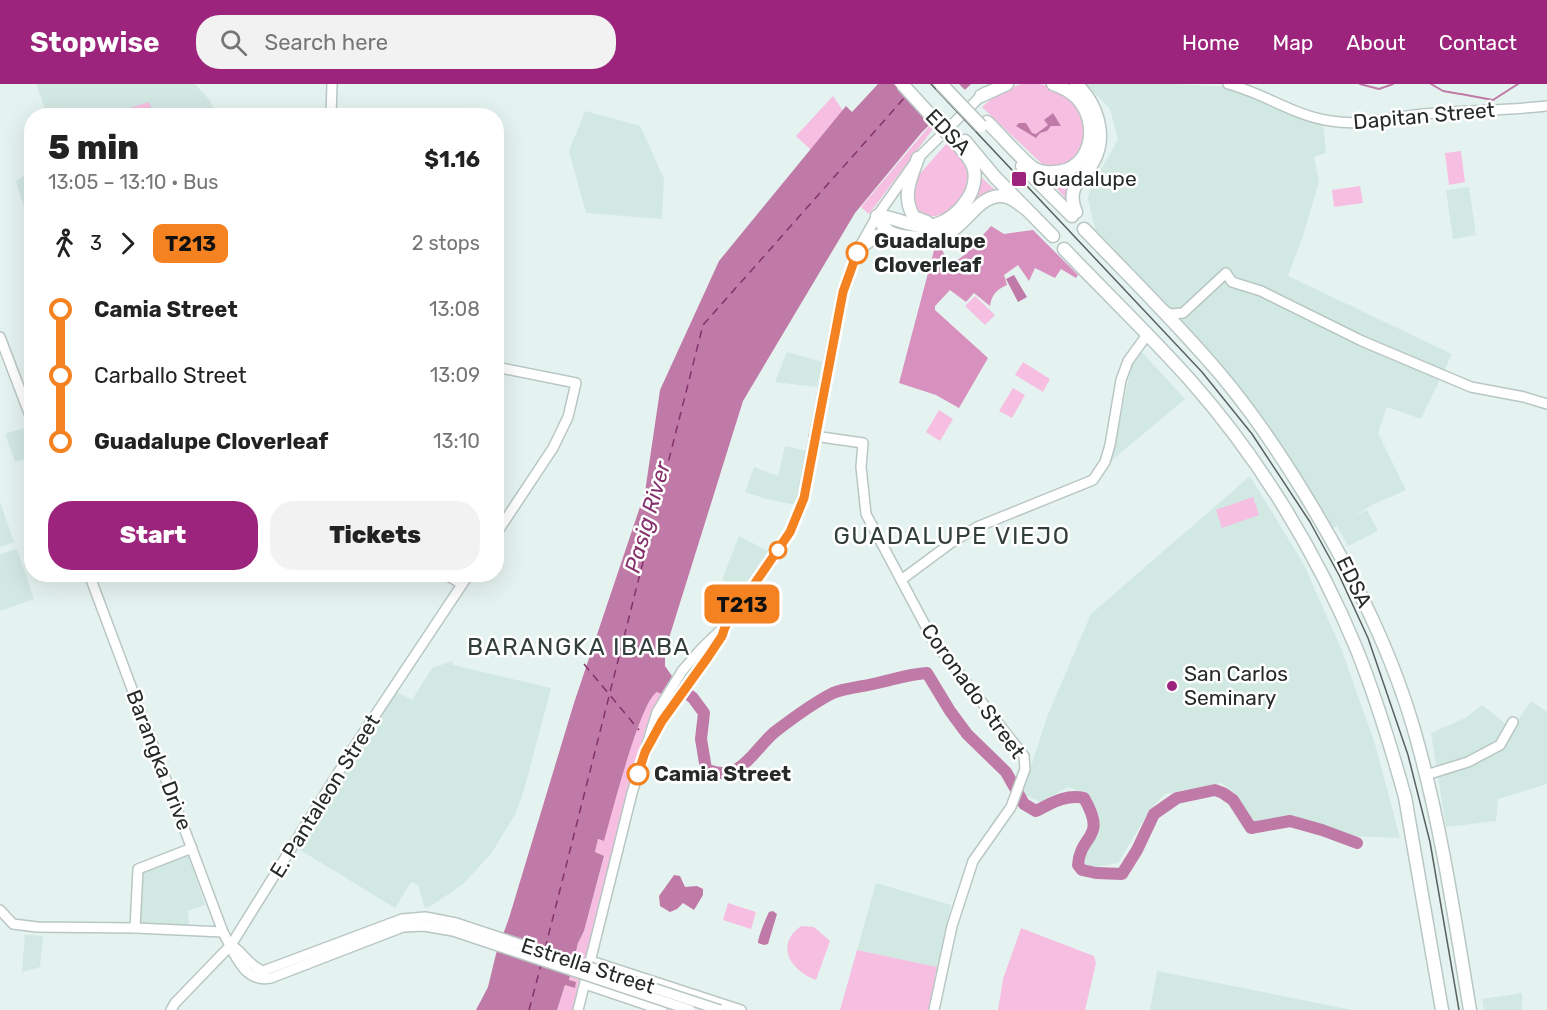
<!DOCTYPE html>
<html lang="en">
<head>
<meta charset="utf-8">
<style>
	body { margin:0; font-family:Rubik,sans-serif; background:#f2f2f2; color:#222; height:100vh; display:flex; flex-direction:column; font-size:22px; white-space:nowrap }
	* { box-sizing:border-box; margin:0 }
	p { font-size:20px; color:#767676 }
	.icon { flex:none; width:33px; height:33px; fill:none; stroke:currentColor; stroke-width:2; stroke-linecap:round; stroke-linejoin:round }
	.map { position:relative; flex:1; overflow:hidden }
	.panel { position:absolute; left:24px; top:24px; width:480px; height:474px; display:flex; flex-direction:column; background:#fff; border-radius:24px; box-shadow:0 6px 24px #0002 }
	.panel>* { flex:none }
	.badge { padding:0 12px; border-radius:9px; font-size:21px; line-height:39px }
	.map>.badge { position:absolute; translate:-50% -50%; box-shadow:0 0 0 3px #fff }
	.legs { display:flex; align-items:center; gap:9px; height:66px; padding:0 24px; font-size:20px }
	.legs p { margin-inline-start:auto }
	.summary { display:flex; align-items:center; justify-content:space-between; height:102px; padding:0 24px }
	h1 { font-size:33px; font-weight:800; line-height:45px }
	.action { display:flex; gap:12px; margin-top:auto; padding:12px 24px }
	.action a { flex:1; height:69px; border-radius:24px; background:#9c247c; color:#fff; font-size:24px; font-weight:800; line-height:69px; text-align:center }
	.action a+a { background:#f2f2f2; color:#222 }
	ul { padding:0 24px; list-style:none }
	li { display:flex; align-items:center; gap:21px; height:66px; font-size:22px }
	li i { display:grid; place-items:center; width:9px; height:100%; margin:0 8px; background:currentColor }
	li i::after { content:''; width:15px; height:15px; margin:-8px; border:4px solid; border-radius:50%; background:#fff }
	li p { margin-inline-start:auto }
	li:first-child i { background:linear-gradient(#0000 50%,currentColor 0) }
	li:last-child i { background:linear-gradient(currentColor 50%,#0000 0) }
	header { display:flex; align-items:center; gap:36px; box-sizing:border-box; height:84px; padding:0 30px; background:#9c247c; color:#fff }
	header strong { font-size:28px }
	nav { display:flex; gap:33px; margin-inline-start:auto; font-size:21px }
	.search { width:420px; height:54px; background:#f2f2f2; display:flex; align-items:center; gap:15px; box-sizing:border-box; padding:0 21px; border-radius:24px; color:#767676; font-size:22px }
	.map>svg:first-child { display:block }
	.built { fill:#d2e8e3 }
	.green { fill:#f6bfe1 }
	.forest { fill:#d890be }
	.water { fill:#c07aa7 }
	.pier { fill:#e5f3f0 }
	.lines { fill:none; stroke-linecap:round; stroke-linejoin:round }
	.stream { stroke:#c07aa7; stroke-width:2 }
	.river { stroke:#c07aa7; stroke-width:12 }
	.ferry { stroke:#85316c; stroke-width:1.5; stroke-dasharray:8 6; stroke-linecap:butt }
	.secondary-casing { stroke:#b9c7c4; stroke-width:12 }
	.highway-casing { stroke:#b9c7c4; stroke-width:15 }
	.secondary { stroke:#fff; stroke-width:9 }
	.highway { stroke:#fff; stroke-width:12 }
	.tram { stroke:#59615f; stroke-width:1.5 }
	.secondary-bridge-casing { stroke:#b9c7c4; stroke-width:12; stroke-linecap:butt }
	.highway-bridge-casing { stroke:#b9c7c4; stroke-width:15; stroke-linecap:butt }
	.secondary-bridge { stroke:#fff; stroke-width:9 }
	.highway-bridge { stroke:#fff; stroke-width:12 }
	.line-1-casing { stroke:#fff; stroke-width:14 }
	.line-1 { stroke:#f58220; stroke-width:9 }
	.poi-dot { fill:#9c247c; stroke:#fff; stroke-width:2 }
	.stop-1-dot { fill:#fff; stroke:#f58220; stroke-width:3 }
	.labels { text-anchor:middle; stroke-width:5; stroke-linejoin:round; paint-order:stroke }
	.street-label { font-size:21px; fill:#262b2a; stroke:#fff }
	.poi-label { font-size:21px; fill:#262b2a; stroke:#fff; text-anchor:start }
	.stop-label { font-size:21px; font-weight:bold; fill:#262b2a; stroke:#fff; text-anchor:start }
	.water-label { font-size:22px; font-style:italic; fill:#85316c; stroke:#fff }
	.quarter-label { font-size:24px; letter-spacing:1.5px; fill:#333f3c; stroke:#fff }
</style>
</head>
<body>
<header>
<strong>Stopwise</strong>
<div class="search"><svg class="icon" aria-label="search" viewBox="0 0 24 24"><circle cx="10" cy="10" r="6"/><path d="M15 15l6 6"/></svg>Search here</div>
<nav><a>Home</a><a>Map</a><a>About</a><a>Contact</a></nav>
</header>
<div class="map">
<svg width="1547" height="926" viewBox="0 0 1547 926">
	<rect width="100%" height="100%" fill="#e5f3f0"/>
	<g class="built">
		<polygon points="36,0 195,0 208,14 218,31 47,31"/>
		<polygon points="1086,0 1174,0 1233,3 1323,38 1326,69 1314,73 1319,98 1302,155 1288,192 1452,270 1421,335 1387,323 1378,349 1406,406 1374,420 1351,434 1367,426 1378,447 1348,462 1337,442 1329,446 1231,296 1096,149 1088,115 1090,105 1118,56 1110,25"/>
		<polygon points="585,27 640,42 664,95 662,135 586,129 569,67"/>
		<polygon points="31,87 32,138 29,139 16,97"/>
		<polygon points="1469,103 1476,151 1453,155 1446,106"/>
		<polygon points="1140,266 1185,315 1112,376 1132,277"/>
		<polygon points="787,268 822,278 817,303 775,298"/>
		<polygon points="23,344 31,373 15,378 5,350"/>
		<polygon points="785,362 807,367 797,421 766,415 745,408 754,383 778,392"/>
		<polygon points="1250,392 1303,479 1341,564 1375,660 1400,754 1344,752 1324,741 1289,734 1251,741 1236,710 1221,699 1165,710 1151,724 1118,779 1096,783 1086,781 1082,774 1095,753 1098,732 1088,710 1068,703 1041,718 1022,710 1047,633 1091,530"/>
		<polygon points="0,418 14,458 0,463"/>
		<polygon points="739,452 770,468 743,507 722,496"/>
		<polygon points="17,465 34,515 0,527 0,470"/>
		<polygon points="452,577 453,581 551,604 524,706 516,729 491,770 463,800 434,820 425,824 418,801 411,798 395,824 297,764 359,661 397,608 412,616 432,584"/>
		<polygon points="1531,617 1547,628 1547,700 1498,715 1496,737 1446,743 1431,649 1465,634 1482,621 1512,645"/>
		<polygon points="188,771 205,821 188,827 189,841 141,840 140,790"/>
		<polygon points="876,799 951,821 937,883 857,866"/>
		<polygon points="25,851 43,852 40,883 22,888"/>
		<polygon points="1157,887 1238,903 1352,926 1150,926"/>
		<polygon points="1522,909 1522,926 1484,926 1482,915"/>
	</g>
	<g class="green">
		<polygon points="1021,0 1039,0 1049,2 1075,18 1085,40 1085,59 1072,78 1048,84 1041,79 982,23 998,9"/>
		<polygon points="1063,0 1069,0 1076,5 1096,54 1068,117 1046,93 1069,91 1094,52"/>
		<polygon points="833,12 844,28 811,66 796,52"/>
		<polygon points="149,18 154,31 107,31"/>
		<polygon points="931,40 933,45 869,130 861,123"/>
		<path d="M947,59C954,66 963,74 966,85C976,114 930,154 911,118L917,93Z"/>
		<polygon points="1461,67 1465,98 1449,101 1445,69"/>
		<polygon points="979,91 996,107 958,137 925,151 891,146 885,136 942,143"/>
		<polygon points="1360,102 1363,119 1334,123 1332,106"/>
		<polygon points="975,212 995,231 985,241 965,222"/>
		<polygon points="1023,278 1050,295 1043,308 1015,291"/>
		<polygon points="1013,304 1025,311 1012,334 999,327"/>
		<polygon points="939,326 953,335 940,357 926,348"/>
		<polygon points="1253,413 1259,431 1222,444 1216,426"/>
		<path d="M657,608L661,610L645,647L626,711L573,926H557L565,901L575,903L576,898L569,897L578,859L584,847L604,773L595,768L598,755L603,757C610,733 640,616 657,608Z"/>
		<polygon points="728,819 756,828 751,845 723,836"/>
		<path d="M801,842L814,843L830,857L816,896C791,887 774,861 801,842Z"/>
		<polygon points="1021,844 1094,872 1096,879 1085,926 998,926 1003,895"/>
		<polygon points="857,866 937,883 930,926 840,926"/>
	</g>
	<path class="forest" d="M991,142L1004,150L1033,146L1078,191L1076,194L1061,185L1055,194L1035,184L1029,197L1018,181L1004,191L1007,201C996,206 992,210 990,222L974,209L966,218L950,206L935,222V226L988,274L959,324L936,311L899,299L937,155L942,156L943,168L951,181L967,169Z"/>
	<g class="water">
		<path d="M878,0H971L922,48L855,129L743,317L665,567V582L672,592L661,610L657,608C640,617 611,733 604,757L598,755L595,768L604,772L584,847L578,859L569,896L576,898L575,904L565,901L557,926H476L488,903L496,870L509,834L574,619L645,408L660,306L719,177L846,22L852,28Z"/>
		<polygon points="1053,29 1061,42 1051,42 1047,47 1040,49 1036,54 1016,42 1019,39 1026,39 1032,49 1036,50 1048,41 1044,36"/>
		<polygon points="1014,191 1027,213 1018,218 1006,195"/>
		<polygon points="674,791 680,792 685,803 697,802 703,805 703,811 694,826 683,819 677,825 670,828 660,822 659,812"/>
		<path d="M773,827L777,830L768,860L764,861L758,859C758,853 766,834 769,828Z"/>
	</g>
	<polygon class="pier" points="894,0 959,0 967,8 933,41"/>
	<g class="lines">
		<g class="stream">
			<polyline points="1360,0 1379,5 1393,0"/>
			<polyline points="1431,0 1443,7 1460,10"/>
			<polyline points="1461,10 1493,16 1518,0"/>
		</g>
		<path class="river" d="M674,599L693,614L704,629L701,655L706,685C741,701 753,665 776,647C793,634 813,619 833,609C845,604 860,603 873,600C892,596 908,590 927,589L950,627L967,650L1006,688L1024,720L1036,727C1052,719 1066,710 1084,714C1108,756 1080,749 1078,781L1082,786L1096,789L1122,790L1137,766L1154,730L1177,714L1215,706L1223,709L1233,716L1251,744L1290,737L1322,746L1357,759"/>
		<g class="ferry">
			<polyline points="584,580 639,646"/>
			<polyline points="545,865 703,241 906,12"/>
			<polyline points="529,926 541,881"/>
		</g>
		<g class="secondary-casing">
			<g id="secondary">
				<path d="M1228,0C1264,9 1294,32 1331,37C1360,42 1385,35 1414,31C1458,26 1503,27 1547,22"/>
				<polyline points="331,32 332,0"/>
				<polyline points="1164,226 1170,230 1183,229 1226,189 1232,198 1261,207 1362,257 1471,303 1524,313 1547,320"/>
				<polyline points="0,253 32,337"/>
				<polyline points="496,283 576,299 568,333 553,364 496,450"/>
				<polyline points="814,352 863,359 861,383 866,430 933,556 1024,672 1025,685 1011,723 973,777 952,842 934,926"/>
				<path d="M89,490L223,848C233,866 243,900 271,894L403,843L424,842L453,847"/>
				<polyline points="445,490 462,500"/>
				<polyline points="901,496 951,459 977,443 1093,396 1105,378 1110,361 1121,296 1128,277 1147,251"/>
				<polyline points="650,659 668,627 708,573 724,545"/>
				<polyline points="1426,691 1468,678 1500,661 1513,638"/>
				<polyline points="0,826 13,840 37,843 135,844 223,848"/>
				<polyline points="135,844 138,785 192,764"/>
				<path d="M231,861C243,868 249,882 263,887L402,835L425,833L456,839"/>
				<polyline points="591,877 741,926"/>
				<polyline points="585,900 662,926"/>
				<polyline points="171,926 175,919 231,861 358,657 469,490"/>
				<polyline points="578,926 632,709 657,628 682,587 702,564 731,536 790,448 801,423 842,208 859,164 877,132 918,74 985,8"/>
			</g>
		</g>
		<g class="highway-casing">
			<g id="highway">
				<polyline points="981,12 1007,0"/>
				<path d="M987,38C1000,50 1020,74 1033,84C1040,88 1047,89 1055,88C1093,86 1100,38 1077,14C1070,7 1062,3 1053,0"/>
				<polyline points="965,57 995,93 1053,152"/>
				<path d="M959,62C964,69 973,77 974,86C979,111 952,141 927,142C909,143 894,132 877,132C886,148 890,151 909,153C925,155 940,154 954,145C969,135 981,111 1002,112C1011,112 1019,120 1026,125"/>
				<path d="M918,74C911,94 901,113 914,133L927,138"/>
				<polyline points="1022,82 1072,132"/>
				<path d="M1076,128C1073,121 1071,113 1074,105C1078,95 1088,87 1093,78C1108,52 1097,19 1076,0"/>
				<path d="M1084,145C1130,193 1178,240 1221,291C1252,328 1279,368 1304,409C1352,488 1394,570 1418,660C1442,747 1455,837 1470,926"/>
				<polyline points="859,164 876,152 888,149"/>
				<path d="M1064,165C1106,209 1150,251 1190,296C1260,375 1317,469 1357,566C1376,614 1391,663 1405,713L1442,926"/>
			</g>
		</g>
		<use href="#secondary" class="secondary"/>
		<use href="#highway" class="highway"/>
		<polyline class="tram" points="931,0 1202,288 1252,350 1310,438 1339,491 1368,554 1408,671 1430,758 1459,926"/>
		<g class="secondary-bridge-casing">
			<g id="secondary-bridge">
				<polyline points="456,839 720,926"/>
				<polyline points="453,847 690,926"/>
			</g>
		</g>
		<g class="highway-bridge-casing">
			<g id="highway-bridge">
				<polyline points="902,0 958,61"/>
				<polyline points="941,0 981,42"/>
			</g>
		</g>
		<use href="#secondary-bridge" class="secondary-bridge"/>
		<use href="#highway-bridge" class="highway-bridge"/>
	</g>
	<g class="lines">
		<g class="line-1-casing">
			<polyline id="line-1" points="638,690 645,668 662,637 708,573 722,552 725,543 790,448 804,414 843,208 857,169"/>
		</g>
		<use href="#line-1" class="line-1"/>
	</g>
	<g class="poi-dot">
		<rect x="1011" y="87" width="16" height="16" rx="3"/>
		<circle cx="1172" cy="602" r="6"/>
	</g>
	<g class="stop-1-dot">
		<circle cx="857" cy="169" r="10"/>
		<circle cx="778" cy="466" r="8"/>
		<circle cx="638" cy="690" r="10"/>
	</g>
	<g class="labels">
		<g class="street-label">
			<text transform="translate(1424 32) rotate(-5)" y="7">Dapitan Street</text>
			<text transform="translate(948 48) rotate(46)" y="7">EDSA</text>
			<text transform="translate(1354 498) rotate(64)" y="7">EDSA</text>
			<text transform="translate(973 607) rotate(54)" y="7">Coronado Street</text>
			<text transform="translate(159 676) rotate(69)" y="7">Barangka Drive</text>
			<text transform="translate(325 712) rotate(-58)" y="7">E. Pantaleon Street</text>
			<text transform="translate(588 882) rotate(18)" y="7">Estrella Street</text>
		</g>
		<g class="poi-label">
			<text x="1032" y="102">Guadalupe</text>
			<text x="1184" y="597">San Carlos<tspan x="1184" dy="24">Seminary</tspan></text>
		</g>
		<g class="stop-label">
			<text x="874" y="164">Guadalupe<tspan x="874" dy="24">Cloverleaf</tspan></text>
			<text x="654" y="697">Camia Street</text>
		</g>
		<g class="water-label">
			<text transform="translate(647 433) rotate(-74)" y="8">Pasig River</text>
		</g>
		<g class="quarter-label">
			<text x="952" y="460">GUADALUPE VIEJO</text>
			<text x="579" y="571">BARANGKA IBABA</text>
		</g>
	</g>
</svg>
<b class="badge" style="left:742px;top:520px;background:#f58220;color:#111">T213</b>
<section class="panel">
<div class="summary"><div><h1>5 min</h1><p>13:05 – 13:10 · Bus</p></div><b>$1.16</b></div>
<div class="legs"><svg class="icon" aria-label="walk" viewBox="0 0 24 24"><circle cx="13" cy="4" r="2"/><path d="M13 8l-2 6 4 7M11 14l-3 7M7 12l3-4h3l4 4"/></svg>3<svg class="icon" aria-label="forward" viewBox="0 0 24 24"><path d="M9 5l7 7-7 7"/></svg><b class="badge" style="background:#f58220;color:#111">T213</b><p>2 stops</p></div>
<ul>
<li><i style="color:#f58220"></i><b>Camia Street</b><p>13:08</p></li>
<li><i style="color:#f58220"></i><span>Carballo Street</span><p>13:09</p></li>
<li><i style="color:#f58220"></i><b>Guadalupe Cloverleaf</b><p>13:10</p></li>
</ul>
<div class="action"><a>Start</a><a>Tickets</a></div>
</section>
</div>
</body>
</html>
